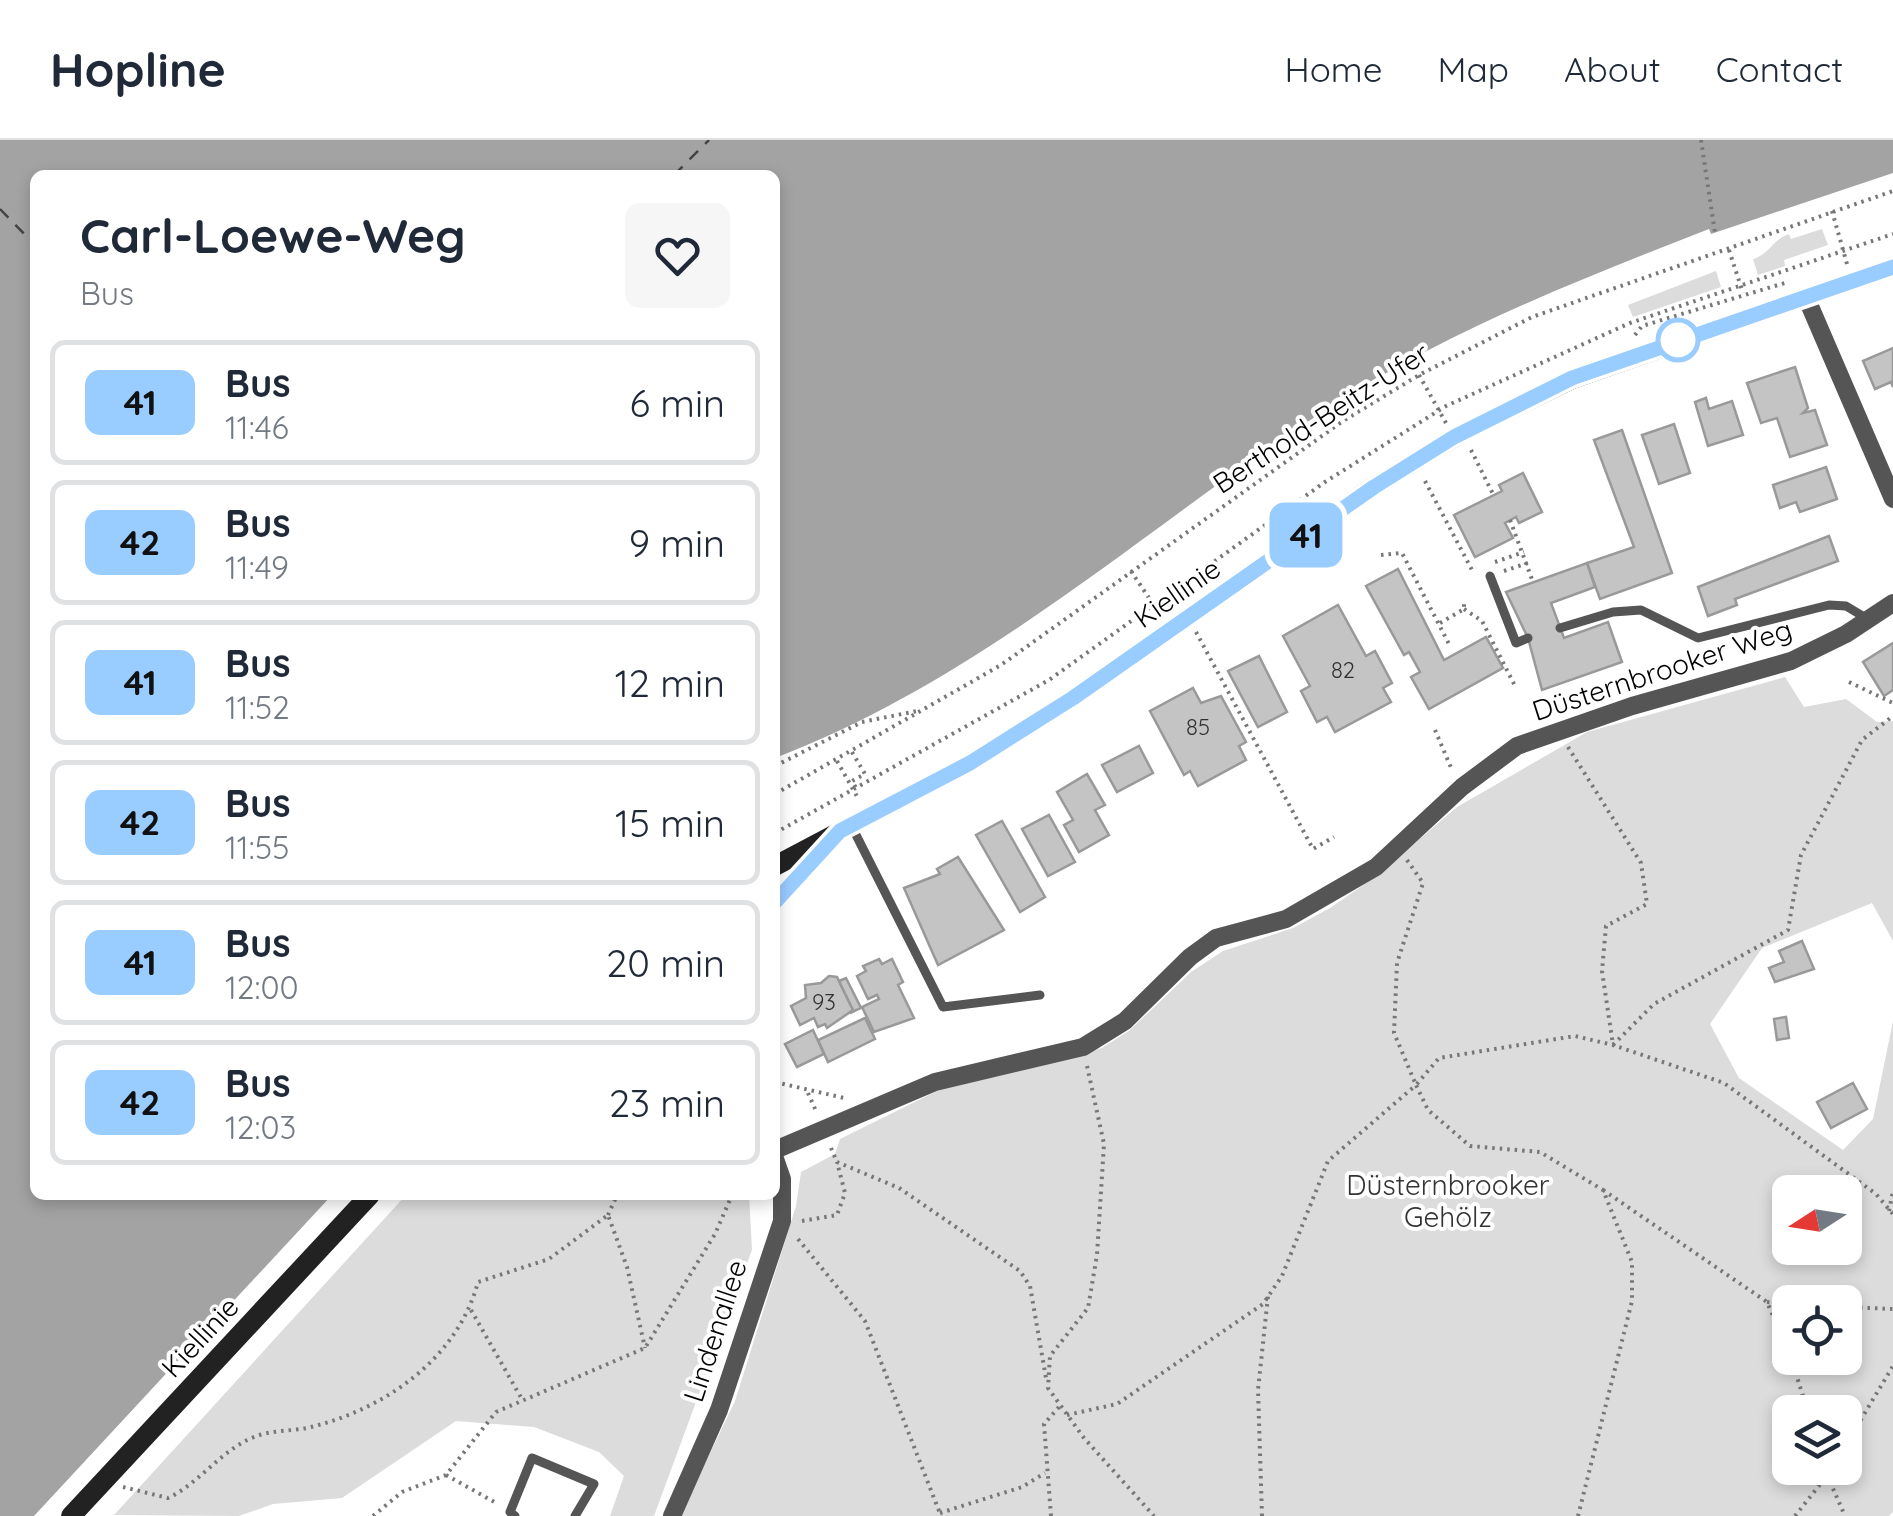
<!DOCTYPE html>
<html lang="en">
<head>
<meta charset="utf-8">
<style>
	body { margin:0; font-family:Quicksand,sans-serif; background:#f6f6f7; color:#1f2937; height:100vh; display:flex; flex-direction:column; font-size:38px; white-space:nowrap }
	* { box-sizing:border-box; margin:0 }
	p { font-size:32px; color:#747a83 }
	.icon { flex:none; width:55px; height:55px; fill:none; stroke:currentColor; stroke-width:2; stroke-linecap:round; stroke-linejoin:round }
	.map { position:relative; flex:1; overflow:hidden }
	.side { position:absolute; left:30px; top:30px; width:750px; height:1030px; display:flex; flex-direction:column; background:#fff; border-radius:15px; box-shadow:0 5px 15px #0003 }
	.side>* { flex:none }
	.badge { padding:0 20px; border-radius:15px; font-size:35px; line-height:65px }
	.needle { width:65px; rotate:258deg }
	.tools { position:absolute; left:1772px; top:1035px; display:grid; gap:20px }
	.tools a { display:grid; place-items:center; width:90px; height:90px; border-radius:15px; background:#fff; box-shadow:0 5px 15px #0003; font-size:50px }
	.map>.badge { position:absolute; translate:-50% -50%; box-shadow:0 0 0 5px #fff }
	.round { display:grid; place-items:center; flex:none; width:105px; height:105px; border-radius:15px; background:#f6f6f7 }
	.headline { display:flex; align-items:center; justify-content:space-between; height:170px; padding:0 50px }
	h1 { font-size:48px; font-weight:700; line-height:75px }
	ul { padding:0; list-style:none }
	li { display:flex; align-items:center; gap:30px; height:125px; margin:0 20px 15px; padding:0 30px; border:5px solid #e0e1e3; border-radius:15px }
	li div { flex:1 }
	li b { display:block; font-size:38px }
	li em { font-style:normal }
	li .badge { min-width:110px; font-weight:700; text-align:center }
	header { display:flex; align-items:center; gap:60px; box-sizing:border-box; height:140px; padding:0 50px; background:#fff; border-bottom:2px solid #e0e1e3 }
	header strong { font-size:48px }
	nav { display:flex; gap:55px; margin-inline-start:auto; font-size:35px }
	.map>svg:first-child { display:block }
	.green { fill:#dcdcdc; fill-rule:evenodd }
	.water { fill:#a3a3a3 }
	.lines { fill:none; stroke-linecap:round; stroke-linejoin:round }
	.ferry { stroke:#444; stroke-width:2.5; stroke-dasharray:12 10; stroke-linecap:butt }
	.building { fill:#c4c4c4; stroke:#999; stroke-width:2.5 }
	.path { stroke:#777; stroke-width:4; stroke-dasharray:2.5 5; stroke-linecap:butt }
	.lane { stroke:#555; stroke-width:9 }
	.street { stroke:#555; stroke-width:18 }
	.secondary { stroke:#222; stroke-width:20 }
	.line-casing { stroke:#fff; stroke-width:22 }
	.line { stroke:#9cf; stroke-width:15 }
	.stop-dot { fill:#fff; stroke:#9cf; stroke-width:5 }
	.labels { text-anchor:middle; stroke-width:8; stroke-linejoin:round; paint-order:stroke }
	.number-label { font-size:22px; fill:#313131 }
	.street-label { font-size:28px; fill:#000; stroke:#fff }
	.park-label { font-size:28px; fill:#333; stroke:#fff }
</style>
</head>
<body>
<header>
<strong>Hopline</strong>
<nav><a>Home</a><a>Map</a><a>About</a><a>Contact</a></nav>
</header>
<div class="map">
<svg width="1893" height="1376" viewBox="0 0 1893 1376">
	<rect width="100%" height="100%" fill="#fff"/>
	<g class="green">
		<path d="M1822,89L1828,105L1784,120L1785,126L1758,135L1753,119C1770,114 1773,99 1789,94L1791,99Z"/>
		<polygon points="1716,131 1721,147 1633,177 1628,165"/>
		<path d="M1785,537L1804,567L1846,559L1877,582L1893,581V801L1872,763L1762,808L1710,884L1739,938L1843,1010L1873,979L1893,881V1372L1889,1376H680L735,1261L796,1066L801,1032L835,1014L840,999L943,948L1102,908L1130,890L1191,832L1223,811L1293,788L1330,768L1375,737L1457,667L1587,592ZM1790,1052H1845V1108H1790ZM1790,1162H1845V1218H1790ZM1790,1272H1845V1328H1790Z"/>
		<polygon points="406,1055 749,1055 752,1110 654,1376 610,1376 624,1336 599,1312 534,1287 456,1281 342,1358 273,1364 239,1376 114,1375"/>
	</g>
	<path class="water" d="M0,0H1893V33L1711,94L1709,89C1581,139 1455,188 1338,262C1149,383 989,536 775,618V35H35V1055H332L34,1376H0Z"/>
	<g class="lines">
		<g class="ferry">
			<polyline points="674,35 709,0"/>
			<polyline points="0,69 35,105"/>
		</g>
	</g>
	<g class="building">
		<polygon points="1893,208 1893,247 1891,242 1875,249 1863,221"/>
		<polygon points="1795,227 1808,268 1803,273 1815,270 1827,305 1790,317 1777,278 1761,283 1747,243"/>
		<polygon points="1706,258 1709,269 1732,261 1743,295 1708,306 1695,262"/>
		<polygon points="1674,284 1690,333 1659,344 1642,295"/>
		<polygon points="1622,290 1672,433 1600,459 1587,423 1634,407 1594,300"/>
		<polygon points="1826,327 1837,359 1800,372 1796,362 1780,368 1773,345"/>
		<polygon points="1523,333 1542,372 1519,383 1516,377 1505,383 1513,398 1475,417 1454,375 1502,351 1499,345"/>
		<polygon points="1829,396 1838,421 1735,459 1737,465 1708,476 1698,447"/>
		<polygon points="1587,423 1595,447 1551,463 1564,498 1608,482 1622,522 1542,550 1528,498 1506,452"/>
		<polygon points="1398,429 1444,520 1486,497 1503,528 1429,569 1411,537 1420,532 1409,512 1404,515 1366,446"/>
		<polygon points="1338,465 1366,516 1375,511 1392,543 1383,548 1391,562 1335,592 1327,577 1317,582 1301,551 1310,546 1283,496"/>
		<polygon points="1893,503 1893,550 1884,556 1863,522"/>
		<polygon points="1259,516 1287,572 1258,587 1228,531"/>
		<polygon points="1193,548 1201,563 1221,556 1246,602 1239,606 1246,620 1198,646 1190,631 1184,635 1150,571"/>
		<polygon points="1139,606 1153,633 1117,652 1102,625"/>
		<polygon points="1087,634 1105,665 1095,670 1109,695 1079,712 1064,685 1073,680 1057,652"/>
		<polygon points="1049,675 1075,722 1048,736 1022,689"/>
		<polygon points="1002,681 1045,757 1020,772 976,695"/>
		<polygon points="958,717 1004,790 938,825 904,748 940,734 937,729"/>
		<polygon points="1802,801 1814,829 1775,842 1769,828 1784,822 1779,811"/>
		<polygon points="879,819 882,824 892,819 903,842 898,845 914,878 874,892 862,867 879,859 877,855 868,859 857,836 866,831 863,826"/>
		<polygon points="829,836 837,837 853,870 827,888 825,884 818,887 814,878 800,885 791,866 806,858 805,845 821,843"/>
		<polygon points="846,838 861,868 850,873 853,870 839,841"/>
		<polygon points="1786,877 1789,898 1777,900 1774,879"/>
		<polygon points="865,878 875,899 828,922 818,900"/>
		<polygon points="813,890 824,914 797,927 785,904"/>
		<polygon points="1853,943 1867,969 1831,988 1817,962"/>
	</g>
	<g class="lines">
		<g class="path">
			<polyline points="1701,0 1715,93"/>
			<polyline points="1832,71 1847,124"/>
			<polyline points="1729,110 1743,153"/>
			<polyline points="1635,195 1642,186 1788,142"/>
			<polyline points="1419,235 1446,283"/>
			<polyline points="1471,310 1494,356"/>
			<polyline points="1425,341 1472,430 1476,428"/>
			<polyline points="1510,380 1533,442"/>
			<polyline points="1381,415 1402,413 1450,506"/>
			<polyline points="1495,422 1524,412"/>
			<polyline points="1131,431 1159,473"/>
			<polyline points="1504,431 1528,423"/>
			<polyline points="1464,469 1482,481 1515,546"/>
			<polyline points="1440,483 1464,469 1464,462"/>
			<polyline points="1196,492 1313,709 1334,697"/>
			<polyline points="1849,542 1893,563"/>
			<polyline points="1435,590 1452,630"/>
			<polyline points="1568,607 1641,723 1647,764 1606,786 1602,831 1613,905"/>
			<polyline points="852,612 865,634 852,641 856,648"/>
			<polyline points="837,621 859,660"/>
			<polyline points="775,626 862,582 917,571"/>
			<polyline points="775,654 1001,525 1343,281 1419,235 1532,177 1893,51"/>
			<polyline points="775,693 1049,540 1325,342 1446,266 1630,183 1893,94"/>
			<polyline points="1407,720 1423,743 1397,823 1394,893 1416,945 1439,918 1575,896 1613,905 1724,943 1876,1054 1893,1074"/>
			<polyline points="1613,905 1654,864 1788,790 1801,715 1862,600 1893,576"/>
			<polyline points="1087,926 1104,1004 1097,1115 1088,1168 1050,1216 1048,1248 1084,1298 1154,1376"/>
			<polyline points="775,942 844,958"/>
			<polyline points="808,953 816,971"/>
			<polyline points="831,1008 837,1022 899,1048 1020,1131 1030,1146 1046,1238"/>
			<polyline points="1603,1050 1767,1162 1790,1215"/>
			<polyline points="1889,1071 1893,1051"/>
			<polyline points="608,1075 617,1055"/>
			<polyline points="802,1081 837,1075 845,1053 837,1022"/>
			<polyline points="798,1099 865,1181 941,1376"/>
			<polyline points="1767,1162 1790,1164"/>
			<polyline points="1845,1167 1893,1169"/>
			<polyline points="471,1170 523,1261"/>
			<polyline points="1791,1218 1808,1272"/>
			<polyline points="1067,1275 1117,1264 1263,1164 1282,1136 1328,1021 1416,945 1428,970 1470,1006 1540,1012 1603,1050 1632,1122 1632,1161 1578,1376"/>
			<polyline points="1845,1306 1893,1226"/>
			<polyline points="1824,1328 1845,1376"/>
			<polyline points="446,1335 498,1364"/>
			<path d="M123,1347L168,1358C200,1343 221,1310 254,1297C274,1289 295,1292 315,1286C388,1267 458,1217 478,1142L549,1119L608,1075L627,1127L645,1208"/>
			<polyline points="940,1373 1022,1347 1045,1333"/>
			<polyline points="373,1376 402,1352 446,1335 496,1272 645,1208 715,1094 732,1055"/>
			<polyline points="1051,1376 1044,1284 1059,1267"/>
			<polyline points="1262,1376 1258,1250 1268,1156"/>
			<polyline points="1795,1376 1833,1328"/>
		</g>
		<g class="lane">
			<polyline points="1490,436 1516,503 1528,498"/>
			<polyline points="1560,488 1613,472 1641,470 1698,498 1829,465 1846,466 1866,478"/>
			<polyline points="851,685 943,867 1040,855"/>
			<polyline points="515,1376 510,1372 532,1318 594,1344 575,1376"/>
		</g>
		<g class="street">
			<polyline points="1806,157 1893,359"/>
			<polyline points="775,762 832,700"/>
			<polyline points="775,1010 935,942 1083,907 1125,881 1190,817 1216,798 1286,779 1376,727 1462,647 1517,606 1632,566 1791,521 1846,494 1893,463"/>
			<polyline points="672,1376 719,1270 782,1081 782,1039 775,1019"/>
		</g>
		<g class="secondary">
			<polyline points="775,726 970,623 1073,558 1373,347 1462,293 1572,239 1893,127"/>
			<polyline points="71,1376 370,1055"/>
		</g>
	</g>
	<g class="lines">
		<g class="line-casing">
			<polyline id="line" points="775,762 840,691 970,623 1073,558 1374,347 1454,297 1572,238 1893,127"/>
		</g>
		<use href="#line" class="line"/>
	</g>
	<circle class="stop-dot" cx="1678" cy="200" r="20"/>
	<g class="labels">
		<g class="number-label">
			<text x="1343" y="538">82</text>
			<text x="1198" y="595">85</text>
			<text x="824" y="870">93</text>
		</g>
		<g class="street-label">
			<text transform="translate(1321 278) rotate(-33)" y="10">Berthold-Beitz-Ufer</text>
			<text transform="translate(1177 453) rotate(-35)" y="10">Kiellinie</text>
			<text transform="translate(1662 530) rotate(-18)" y="10">Düsternbrooker Weg</text>
			<text transform="translate(715 1191) rotate(-72)" y="10">Lindenallee</text>
			<text transform="translate(200 1197) rotate(-47)" y="10">Kiellinie</text>
		</g>
		<g class="park-label">
			<text x="1448" y="1055">Düsternbrooker<tspan x="1448" dy="32">Gehölz</tspan></text>
		</g>
	</g>
</svg>
<div class="tools">
<a><svg class="needle" viewBox="-14 -14 28 28"><path d="M0-13l5 13h-10z" fill="#e53935"/><path d="M0 13l5-13h-10z" fill="#747a83"/></svg></a>
<a><svg class="icon" aria-label="locate" viewBox="0 0 24 24"><circle cx="12" cy="12" r="6"/><path d="M12 2v4M12 18v4M2 12h4M18 12h4"/></svg></a>
<a><svg class="icon" aria-label="layers" viewBox="0 0 24 24"><path d="M12 4l9 5-9 5-9-5zM3 14l9 5 9-5"/></svg></a>
</div>
<b class="badge" style="left:1306px;top:395px;background:#9cf;color:#111">41</b>
<section class="side">
<div class="headline"><div><h1>Carl-Loewe-Weg</h1><p>Bus</p></div><a class="round"><svg class="icon" aria-label="heart" viewBox="0 0 24 24"><path d="M12 20l-8-8c-3-5 5-10 8-4 3-6 11-1 8 4z"/></svg></a></div>
<ul>
<li><span class="badge" style="background:#9cf;color:#111">41</span><div><b>Bus</b><p>11:46</p></div><em>6 min</em></li>
<li><span class="badge" style="background:#9cf;color:#111">42</span><div><b>Bus</b><p>11:49</p></div><em>9 min</em></li>
<li><span class="badge" style="background:#9cf;color:#111">41</span><div><b>Bus</b><p>11:52</p></div><em>12 min</em></li>
<li><span class="badge" style="background:#9cf;color:#111">42</span><div><b>Bus</b><p>11:55</p></div><em>15 min</em></li>
<li><span class="badge" style="background:#9cf;color:#111">41</span><div><b>Bus</b><p>12:00</p></div><em>20 min</em></li>
<li><span class="badge" style="background:#9cf;color:#111">42</span><div><b>Bus</b><p>12:03</p></div><em>23 min</em></li>
</ul>
</section>
</div>
</body>
</html>
